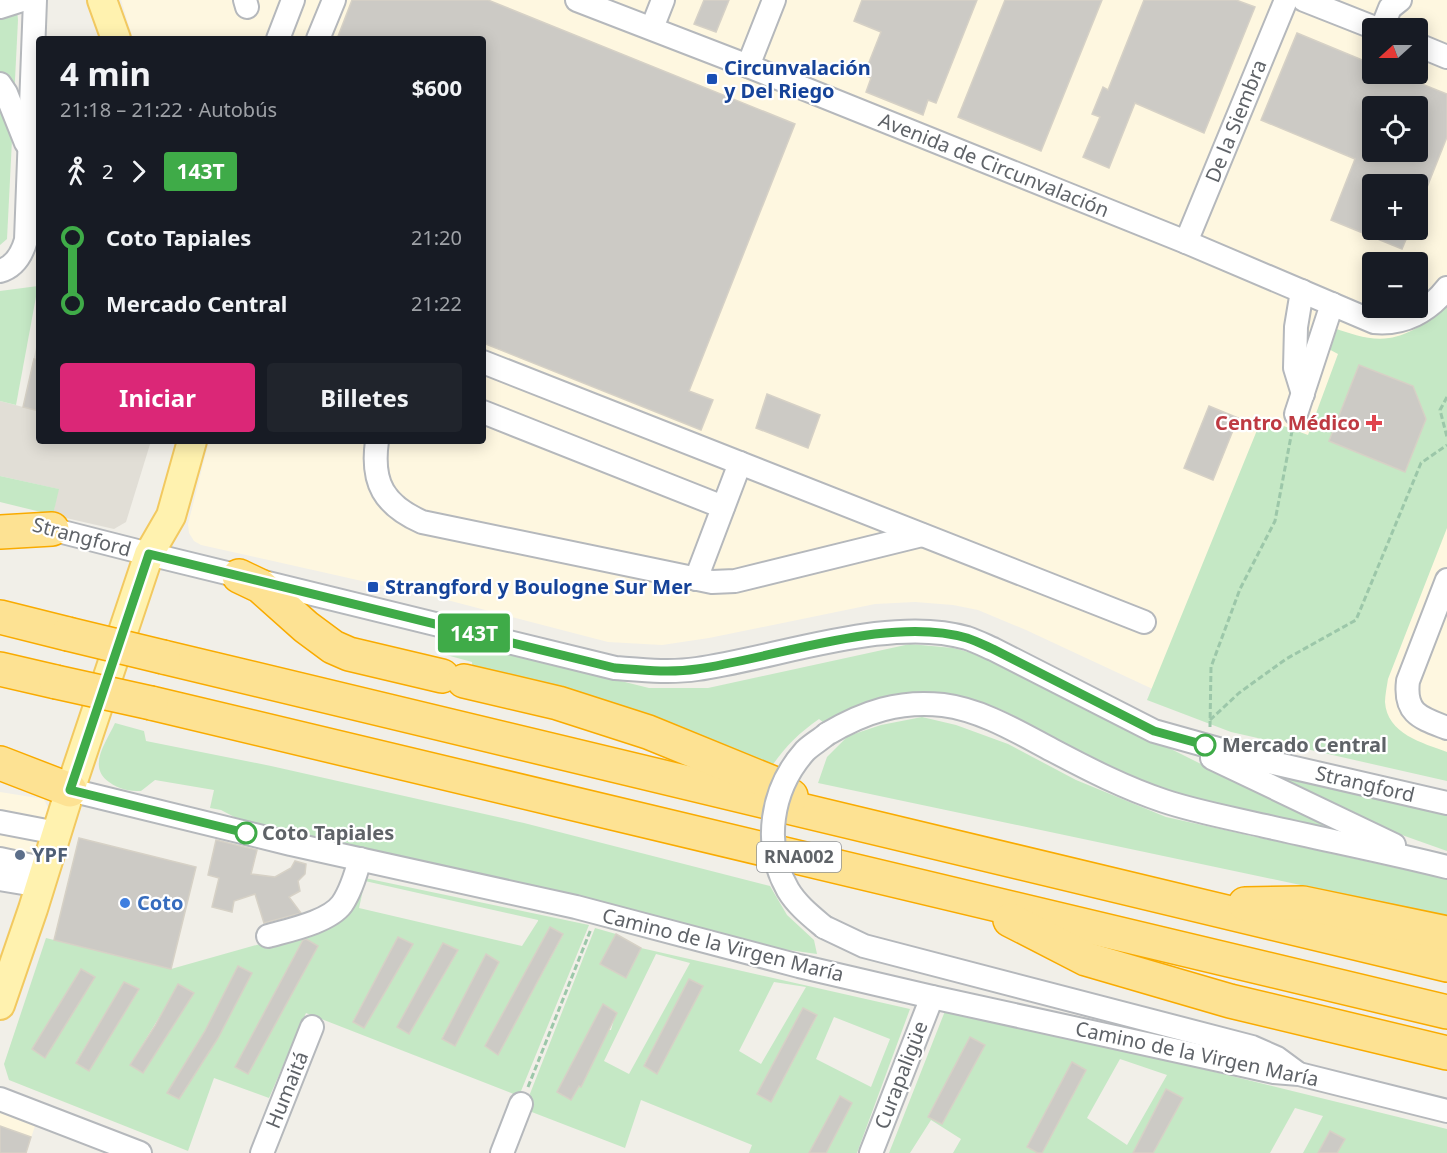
<!DOCTYPE html>
<html lang="es">
<head>
<meta charset="utf-8">
<style>
	body { margin:0; font-family:"Noto Sans",sans-serif; background:#20242c; color:#f1f3f6; height:100vh; display:flex; flex-direction:column; font-size:22px; white-space:nowrap }
	* { box-sizing:border-box; margin:0 }
	p { font-size:20px; color:#9ea1a6 }
	.icon { flex:none; width:33px; height:33px; fill:none; stroke:currentColor; stroke-width:2; stroke-linecap:round; stroke-linejoin:round }
	.map { position:relative; flex:1; overflow:hidden }
	.sheet { position:absolute; left:36px; top:36px; width:450px; height:408px; display:flex; flex-direction:column; background:#171b24; border-radius:6px; box-shadow:0 3px 15px #0003 }
	.sheet>* { flex:none }
	.badge { padding:0 12px; border-radius:4px; font-size:21px; line-height:39px }
	.needle { width:39px; rotate:249deg }
	.controls { position:absolute; left:1362px; top:18px; display:grid; gap:12px }
	.controls a { display:grid; place-items:center; width:66px; height:66px; border-radius:6px; background:#171b24; box-shadow:0 3px 15px #0003; font-size:30px }
	.map>.badge { position:absolute; translate:-50% -50%; box-shadow:0 0 0 3px #fff }
	.legs { display:flex; align-items:center; gap:9px; height:66px; padding:0 24px; font-size:20px }
	.legs p { margin-inline-start:auto }
	.overview { display:flex; align-items:center; justify-content:space-between; height:102px; padding:0 24px }
	h1 { font-size:33px; font-weight:700; line-height:45px }
	.action { display:flex; gap:12px; margin-top:auto; padding:12px 24px }
	.action a { flex:1; height:69px; border-radius:6px; background:#db2777; color:#fff; font-size:24px; font-weight:700; line-height:69px; text-align:center }
	.action a+a { background:#20242c; color:#f1f3f6 }
	ul { padding:0 24px; list-style:none }
	li { display:flex; align-items:center; gap:21px; height:66px; font-size:22px }
	li i { display:grid; place-items:center; width:9px; height:100%; margin:0 8px; background:currentColor }
	li i::after { content:''; width:15px; height:15px; margin:-8px; border:4px solid; border-radius:50%; background:#171b24 }
	li p { margin-inline-start:auto }
	li:first-child i { background:linear-gradient(#0000 50%,currentColor 0) }
	li:last-child i { background:linear-gradient(currentColor 50%,#0000 0) }
	.map>svg:first-child { display:block }
	.commercial { fill:#fef7e0; fill-rule:evenodd }
	.education { fill:#e1ded6 }
	.green { fill:#c5e8c5; fill-rule:evenodd }
	.building { fill:#cccac5; stroke:#d6d1c6; stroke-width:1.5; fill-rule:evenodd }
	.lines { fill:none; stroke-linecap:round; stroke-linejoin:round }
	.minor-casing { stroke:#b5b8bc; stroke-width:26 }
	.major-casing { stroke:#f2c960; stroke-width:32 }
	.highway-casing { stroke:#f9ab00; stroke-width:36 }
	.path { stroke:#9cc7a9; stroke-width:3; stroke-dasharray:6 3; stroke-linecap:butt }
	.minor { stroke:#fff; stroke-width:22 }
	.major { stroke:#fff2af; stroke-width:28 }
	.highway { stroke:#fde293; stroke-width:33 }
	.minor-bridge-casing { stroke:#b5b8bc; stroke-width:26; stroke-linecap:butt }
	.highway-bridge-casing { stroke:#f9ab00; stroke-width:36; stroke-linecap:butt }
	.minor-bridge { stroke:#fff; stroke-width:22 }
	.highway-bridge { stroke:#fde293; stroke-width:33 }
	.line-1-casing { stroke:#fff; stroke-width:14 }
	.line-1 { stroke:#3fab48; stroke-width:9 }
	.transit-dot { fill:#1a4fb4; stroke:#fff; stroke-width:2 }
	.health-dot { fill:#e0444e; stroke:#fff; stroke-width:2 }
	.stop-1-dot { fill:#fff; stroke:#3fab48; stroke-width:3 }
	.service-dot { fill:#5c6f8a; stroke:#fff; stroke-width:2 }
	.shop-dot { fill:#3f7fe0; stroke:#fff; stroke-width:2 }
	.labels { text-anchor:middle; stroke-width:4.5; stroke-linejoin:round; paint-order:stroke }
	.shield { fill:#fff; stroke:#8f9295; stroke-width:1.5 }
	.shield-label { font-size:18px; font-weight:bold; fill:#5f6368 }
	.transit-label { font-size:20px; font-weight:bold; fill:#164399; stroke:#fff; text-anchor:start }
	.street-label { font-size:20px; fill:#5f6368; stroke:#fff }
	.health-label { font-size:20px; font-weight:bold; fill:#be3a42; stroke:#fff; text-anchor:end }
	.stop-label { font-size:20px; font-weight:bold; fill:#5f6368; stroke:#fff; text-anchor:start }
	.service-label { font-size:20px; font-weight:bold; fill:#4e5e75; stroke:#fff; text-anchor:start }
	.shop-label { font-size:20px; font-weight:bold; fill:#366cbe; stroke:#fff; text-anchor:start }
</style>
</head>
<body>
<div class="map">
<svg width="1447" height="1153" viewBox="0 0 1447 1153">
	<rect width="100%" height="100%" fill="#f1efe8"/>
	<g class="commercial">
		<path d="M121,0H1447V775L1159,692L1026,630L978,610L953,605L915,602L875,604L709,638L662,645L608,642L451,601L201,545L194,541L189,533L188,524L209,441H483V39H133ZM1372,28H1418V74H1372ZM1372,106H1418V152H1372ZM1372,184H1418V230H1372ZM1372,262H1418V308H1372Z"/>
		<polygon points="0,792 44,799 49,810 27,894 0,888"/>
		<polygon points="0,1106 37,1120 26,1153 0,1153"/>
	</g>
	<polygon class="education" points="39,334 39,441 151,441 126,522 114,529 53,515 58,489 0,476 0,401 23,407"/>
	<g class="green">
		<polygon points="0,0 16,0 18,20 7,239 0,245"/>
		<polygon points="38,286 16,405 0,401 0,291"/>
		<path d="M1447,306V528L1388,679C1387,686 1385,695 1385,702C1387,734 1423,743 1447,752V781L1231,732L1147,700L1262,418L1308,435L1338,354L1323,346L1334,328C1351,334 1371,341 1389,338C1407,336 1435,319 1447,306Z"/>
		<polygon points="0,476 59,489 53,515 0,502"/>
		<path d="M447,638L649,688H708L910,644L953,648L999,660L1057,692L1353,840L1164,795L1087,761L1039,729L1000,709L949,693L918,697L828,726L819,719C796,735 781,751 766,775L473,674L472,662L439,653Z"/>
		<polygon points="922,717 956,725 1008,744 1076,780 1166,817 1447,879 1447,916 818,783 827,757 848,736 881,725"/>
		<path d="M115,723L144,731L146,741L271,766L524,823L770,886L787,915L814,940L817,954L761,946L240,820L221,810L210,808L214,790L155,780L141,791C129,791 120,790 109,782C87,766 106,743 115,723Z"/>
		<polygon points="1204,750 1447,811 1447,851 1340,813"/>
		<path d="M360,877L589,925L519,1096L306,1013L269,1098L214,1078L188,1151L9,1080L4,1064L46,938L171,969L331,924ZM365,881L538,920V921L522,946L359,908ZM550,927L563,935L498,1055ZM398,938L413,944L364,1028L353,1021ZM305,939L317,946L248,1074L235,1067ZM443,943L458,951L409,1034L397,1027ZM486,955L499,962L454,1046L442,1038ZM239,966L252,973L218,1038L179,1098L167,1093L205,1031ZM81,969L94,977L45,1058L32,1049ZM124,982L139,990L89,1070L76,1062ZM179,985L194,993L143,1073L130,1065Z"/>
		<path d="M595,928L616,934L626,977L641,948L910,1009L857,1153H826L852,1103L809,1153H749L752,1145L641,1100L625,1148L524,1109ZM656,954L690,963L629,1074L604,1061ZM689,979L657,1074L644,1065ZM774,982L806,987L761,1064L739,1051ZM603,1004L616,1012L611,1030H609L581,1086L557,1092ZM803,1008L817,1016L771,1102L757,1094ZM834,1017L890,1039L871,1087L816,1059Z"/>
		<path d="M947,1006L1447,1129V1153H1337L1344,1139L1318,1153H1303L1323,1116L1295,1108L1270,1153H1153L1183,1098L1166,1089L1133,1153H1042L1072,1063L1027,1146L1038,1153H953L961,1139L931,1120L910,1153H889ZM970,1038L985,1045L942,1124L928,1116ZM1120,1059L1167,1075L1127,1145L1087,1118Z"/>
	</g>
	<g class="building">
		<polygon points="352,0 488,0 795,124 689,391 713,400 701,430 483,343 483,39 337,39"/>
		<polygon points="704,0 729,0 716,32 694,24"/>
		<polygon points="862,0 977,0 936,103 928,100 923,115 866,92 871,78 864,75 881,32 854,21"/>
		<polygon points="1005,0 1102,0 1041,151 958,117"/>
		<polygon points="1144,0 1236,0 1255,7 1204,133 1135,103 1109,168 1083,157 1100,117 1092,114 1103,87 1108,90"/>
		<path d="M1297,33L1372,64V74H1397L1447,94V137L1418,210V184H1372V230H1410L1402,249L1331,220L1355,159L1261,120ZM1372,106H1418V152H1372Z"/>
		<polygon points="34,359 39,360 39,411 23,407"/>
		<polygon points="1359,365 1413,386 1426,419 1405,472 1329,441"/>
		<polygon points="767,394 820,415 808,448 756,428"/>
		<polygon points="1209,406 1238,418 1213,480 1184,468"/>
		<polygon points="79,838 196,867 171,969 54,940"/>
		<polygon points="216,840 257,850 251,874 275,877 291,868 295,861 306,864 305,874 298,881 300,891 289,897 301,913 264,923 255,894 234,901 232,912 212,907 219,878 208,875"/>
		<polygon points="550,927 563,934 498,1055 485,1046"/>
		<polygon points="616,934 641,948 626,978 600,964"/>
		<polygon points="398,937 413,944 364,1028 353,1022"/>
		<polygon points="306,939 318,946 248,1074 235,1067 303,940"/>
		<polygon points="443,943 458,950 409,1034 397,1027"/>
		<polygon points="486,954 499,962 455,1046 442,1039"/>
		<polygon points="238,966 252,973 218,1038 179,1099 167,1093 205,1031"/>
		<polygon points="81,969 95,977 45,1058 32,1049"/>
		<polygon points="689,979 703,986 657,1074 644,1066"/>
		<polygon points="124,982 139,989 89,1071 76,1063"/>
		<polygon points="178,984 194,993 143,1073 130,1065 155,1026"/>
		<polygon points="603,1004 617,1013 581,1087 579,1086 571,1100 557,1092"/>
		<polygon points="803,1008 817,1015 771,1102 757,1094"/>
		<polygon points="970,1037 985,1045 942,1124 928,1117"/>
		<polygon points="1072,1062 1086,1070 1042,1153 1038,1153 1027,1147"/>
		<polygon points="1166,1089 1183,1098 1153,1153 1133,1153"/>
		<polygon points="840,1096 852,1103 826,1153 809,1153"/>
		<polygon points="0,1126 31,1137 26,1153 0,1153"/>
		<polygon points="1330,1131 1345,1139 1337,1153 1318,1153"/>
	</g>
	<g class="lines">
		<g class="minor-casing">
			<g id="minor">
				<polyline points="245,0 247,7"/>
				<path d="M577,0L748,66L1186,242L1374,322C1404,325 1429,311 1447,288"/>
				<polyline points="1304,0 1375,28"/>
				<polyline points="0,7 22,0"/>
				<polyline points="652,28 663,0"/>
				<polyline points="1382,28 1390,8 1400,0"/>
				<polyline points="278,39 293,0"/>
				<polyline points="318,39 334,0"/>
				<polyline points="1418,45 1447,57"/>
				<polyline points="748,66 774,0"/>
				<polyline points="0,84 6,93 26,143"/>
				<polyline points="1186,242 1286,0"/>
				<path d="M0,271C14,267 22,254 26,240L35,0"/>
				<polyline points="1302,291 1296,327 1295,368 1303,394"/>
				<polyline points="483,362 1144,622"/>
				<polyline points="483,412 723,507"/>
				<polyline points="1296,414 1332,304"/>
				<path d="M377,441C371,483 384,505 422,522L712,582L735,581L922,535"/>
				<path d="M39,526L149,554L615,668C642,670 670,673 697,669C777,658 890,615 967,638C976,641 984,645 993,649L1154,731L1247,757L1447,803"/>
				<polyline points="696,579 740,463"/>
				<path d="M1447,580L1408,681C1404,714 1421,718 1447,728"/>
				<path d="M827,734C864,712 900,700 943,705C982,710 1018,732 1052,750C1088,769 1125,788 1164,801C1197,812 1231,818 1265,826C1326,840 1387,852 1447,867"/>
				<polyline points="1212,758 1394,845"/>
				<polyline points="58,787 291,844 576,907 799,966 932,997 1274,1072 1299,1074 1447,1111"/>
				<polyline points="0,822 57,833"/>
				<polyline points="0,859 46,869"/>
				<polyline points="0,879 41,886"/>
				<polyline points="824,927 864,946 1252,1047 1277,1058 1296,1072"/>
				<path d="M268,936C289,930 329,922 342,904C351,891 356,874 360,859"/>
				<polyline points="0,1099 140,1153"/>
				<polyline points="262,1153 312,1027"/>
				<polyline points="502,1153 521,1104"/>
				<polyline points="871,1153 932,997"/>
			</g>
		</g>
		<g class="major-casing">
			<g id="major">
				<polyline points="102,0 116,39"/>
				<polyline points="0,1005 33,909 70,790 149,554 171,516 192,441"/>
			</g>
		</g>
		<g class="highway-casing">
			<g id="highway">
				<polyline points="0,532 52,529"/>
				<polyline points="239,576 260,586 306,627 333,647 349,654 442,676"/>
				<polyline points="0,617 68,634"/>
				<polyline points="163,657 1447,965"/>
				<polyline points="0,669 56,682"/>
				<polyline points="464,681 558,703 648,732 773,783 791,796"/>
				<polyline points="151,703 1447,1012"/>
				<polyline points="0,763 70,790"/>
				<polyline points="1245,904 1303,903 1447,933"/>
				<polyline points="1010,920 1086,959 1230,1001 1447,1053"/>
			</g>
		</g>
		<g class="path">
			<polyline points="1447,397 1440,410 1447,437"/>
			<polyline points="1210,720 1239,693 1286,659 1356,620 1421,463 1447,445"/>
			<polyline points="1210,727 1211,667 1240,589 1275,521 1292,431"/>
			<polyline points="528,1087 591,929"/>
		</g>
		<use href="#minor" class="minor"/>
		<use href="#major" class="major"/>
		<use href="#highway" class="highway"/>
		<g class="minor-bridge-casing">
			<path id="minor-bridge" d="M824,927C811,916 797,905 788,890C762,845 771,789 805,751C811,745 820,740 827,734"/>
		</g>
		<g class="highway-bridge-casing">
			<g id="highway-bridge">
				<polyline points="68,634 163,657"/>
				<polyline points="56,682 151,703"/>
			</g>
		</g>
		<use href="#minor-bridge" class="minor-bridge"/>
		<use href="#highway-bridge" class="highway-bridge"/>
	</g>
	<g class="lines">
		<g class="line-1-casing">
			<path id="line-1" d="M246,833L70,790L149,554L615,668C642,670 670,673 697,669C776,658 890,615 967,638C976,641 984,645 993,649L1154,731L1205,745"/>
		</g>
		<use href="#line-1" class="line-1"/>
	</g>
	<g class="transit-dot">
		<rect x="706" y="73" width="12" height="12" rx="3"/>
		<rect x="367" y="581" width="12" height="12" rx="3"/>
	</g>
	<path class="health-dot" d="M1371 414h6v6h6v6h-6v6h-6v-6h-6v-6h6z"/>
	<g class="stop-1-dot">
		<circle cx="1205" cy="745" r="10"/>
		<circle cx="246" cy="833" r="10"/>
	</g>
	<circle class="service-dot" cx="20" cy="855" r="6"/>
	<circle class="shop-dot" cx="125" cy="903" r="6"/>
	<g class="labels">
		<rect class="shield" x="757" y="842" width="84" height="30" rx="4.5"/>
		<g class="shield-label">
			<text x="799" y="863">RNA002</text>
		</g>
		<g class="transit-label">
			<text x="724" y="75">Circunvalación<tspan x="724" dy="23">y Del Riego</tspan></text>
			<text x="385" y="594">Strangford y Boulogne Sur Mer</text>
		</g>
		<g class="street-label">
			<text transform="translate(1236 121) rotate(-68)" y="7">De la Siembra</text>
			<text transform="translate(994 165) rotate(22)" y="7">Avenida de Circunvalación</text>
			<text transform="translate(82 537) rotate(15)" y="7">Strangford</text>
			<text transform="translate(1365 784) rotate(13)" y="7">Strangford</text>
			<text transform="translate(723 945) rotate(14)" y="7">Camino de la Virgen María</text>
			<text transform="translate(1197 1054) rotate(12)" y="7">Camino de la Virgen María</text>
			<text transform="translate(901 1075) rotate(-69)" y="7">Curapaligüe</text>
			<text transform="translate(287 1090) rotate(-68)" y="7">Humaitá</text>
		</g>
		<g class="health-label">
			<text x="1360" y="430">Centro Médico</text>
		</g>
		<g class="stop-label">
			<text x="1222" y="752">Mercado Central</text>
			<text x="262" y="840">Coto Tapiales</text>
		</g>
		<g class="service-label">
			<text x="32" y="862">YPF</text>
		</g>
		<g class="shop-label">
			<text x="137" y="910">Coto</text>
		</g>
	</g>
</svg>
<div class="controls">
<a><svg class="needle" viewBox="-14 -14 28 28"><path d="M0-13l5 13h-10z" fill="#e53935"/><path d="M0 13l5-13h-10z" fill="#9ea1a6"/></svg></a>
<a><svg class="icon" aria-label="locate" viewBox="0 0 24 24"><circle cx="12" cy="12" r="6"/><path d="M12 2v4M12 18v4M2 12h4M18 12h4"/></svg></a>
<a>+</a>
<a>−</a>
</div>
<b class="badge" style="left:474px;top:633px;background:#3fab48;color:#fff">143T</b>
<section class="sheet">
<div class="overview"><div><h1>4 min</h1><p>21:18 – 21:22 · Autobús</p></div><b>$600</b></div>
<div class="legs"><svg class="icon" aria-label="walk" viewBox="0 0 24 24"><circle cx="13" cy="4" r="2"/><path d="M13 8l-2 6 4 7M11 14l-3 7M7 12l3-4h3l4 4"/></svg>2<svg class="icon" aria-label="forward" viewBox="0 0 24 24"><path d="M9 5l7 7-7 7"/></svg><b class="badge" style="background:#3fab48;color:#fff">143T</b></div>
<ul>
<li><i style="color:#3fab48"></i><b>Coto Tapiales</b><p>21:20</p></li>
<li><i style="color:#3fab48"></i><b>Mercado Central</b><p>21:22</p></li>
</ul>
<div class="action"><a>Iniciar</a><a>Billetes</a></div>
</section>
</div>
</body>
</html>
